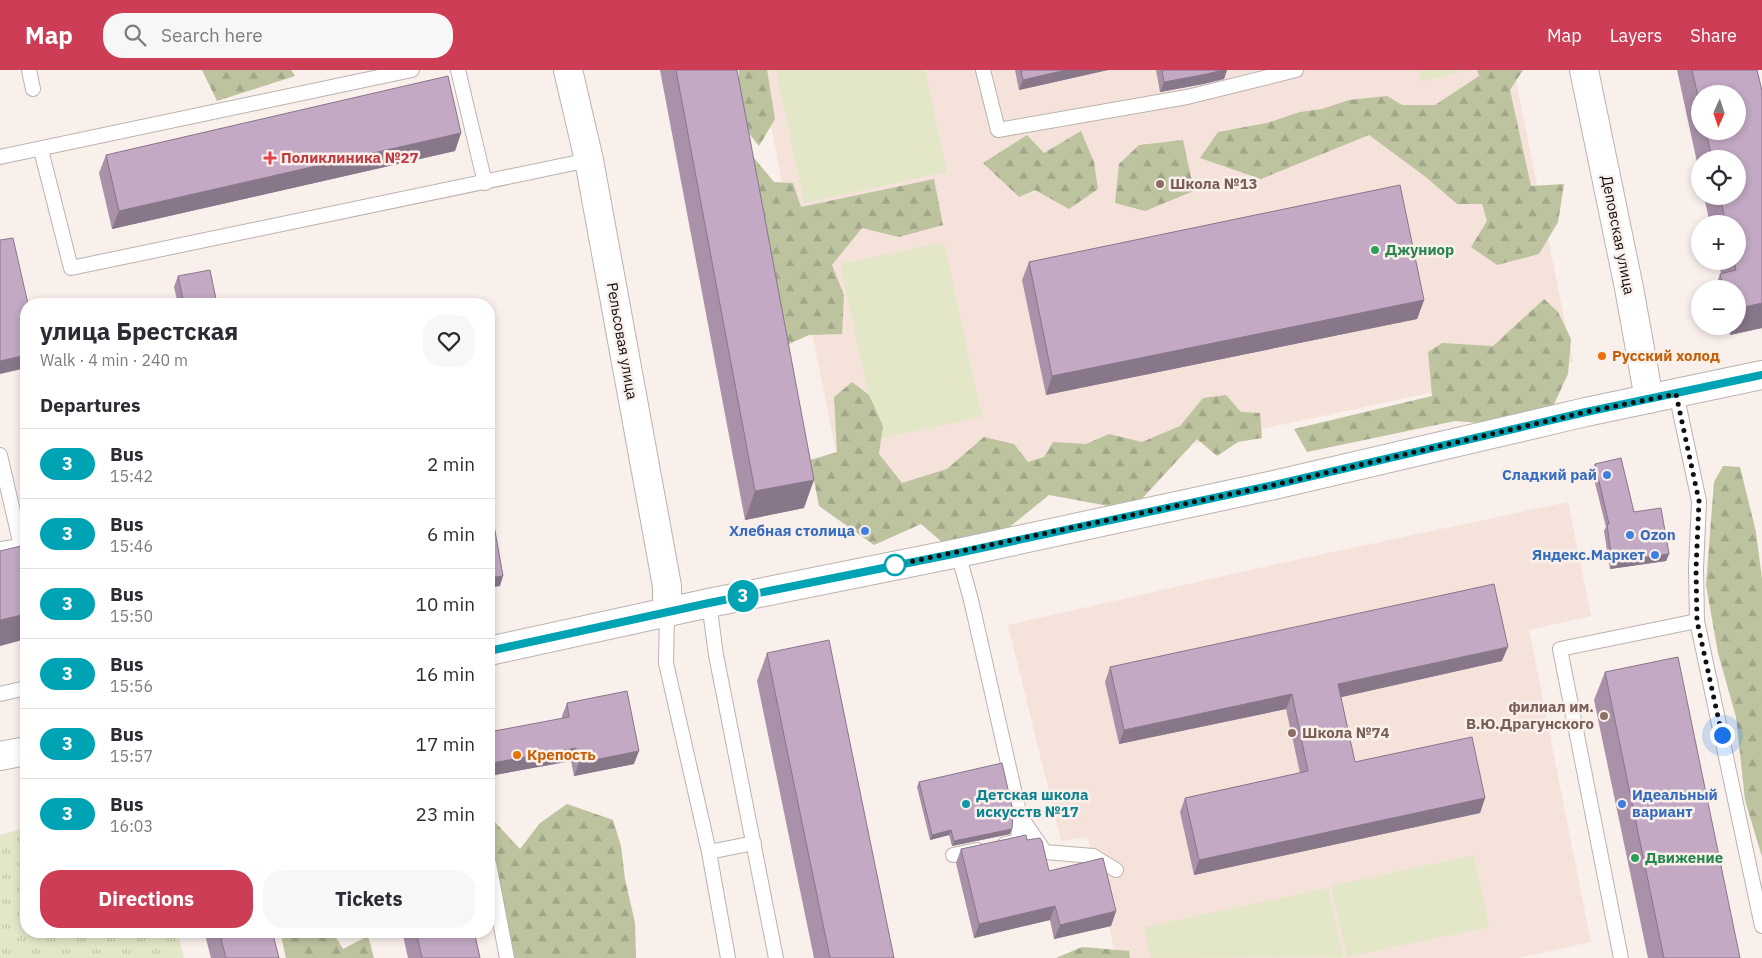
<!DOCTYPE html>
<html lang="en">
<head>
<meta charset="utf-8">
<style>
	body { margin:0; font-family:"IBM Plex Sans",sans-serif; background:#f7f7f7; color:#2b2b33; height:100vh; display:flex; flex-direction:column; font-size:19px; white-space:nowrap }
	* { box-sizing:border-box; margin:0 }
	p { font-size:16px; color:#7c7c81 }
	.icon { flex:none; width:28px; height:28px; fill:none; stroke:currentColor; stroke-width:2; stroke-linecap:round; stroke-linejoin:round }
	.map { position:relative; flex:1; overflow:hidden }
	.details { position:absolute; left:20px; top:228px; width:475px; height:640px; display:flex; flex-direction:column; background:#fff; border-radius:20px; box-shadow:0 2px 8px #0003 }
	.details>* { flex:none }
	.badge { padding:0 10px; border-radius:16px; font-size:18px; line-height:32px }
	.needle { width:32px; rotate:183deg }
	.controls { position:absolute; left:1691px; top:15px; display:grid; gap:10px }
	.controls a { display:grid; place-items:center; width:55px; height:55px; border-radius:50%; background:#fff; box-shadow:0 2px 8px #0003; font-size:25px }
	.you { position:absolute; width:25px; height:25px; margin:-12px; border:4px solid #fff; border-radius:50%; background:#1a73e8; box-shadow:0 0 0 8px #1a73e833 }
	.map>.badge { position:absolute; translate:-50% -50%; box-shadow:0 0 0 2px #fff }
	h2 { padding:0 20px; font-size:19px; line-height:45px }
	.round { display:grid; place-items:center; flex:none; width:52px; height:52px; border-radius:20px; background:#f7f7f7 }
	.head { display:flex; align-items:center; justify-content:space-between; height:85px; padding:0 20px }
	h1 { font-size:24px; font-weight:800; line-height:38px }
	.button { display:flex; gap:10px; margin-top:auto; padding:10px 20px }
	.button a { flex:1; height:58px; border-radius:20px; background:#cd3d55; color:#fff; font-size:20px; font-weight:800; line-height:58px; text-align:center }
	.button a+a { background:#f7f7f7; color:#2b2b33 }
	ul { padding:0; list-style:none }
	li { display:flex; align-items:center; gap:15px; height:70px; padding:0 20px; border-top:1px solid #e1e1e2 }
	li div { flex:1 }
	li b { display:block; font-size:19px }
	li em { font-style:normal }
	li .badge { min-width:55px; font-weight:700; text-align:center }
	header { display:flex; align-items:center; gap:30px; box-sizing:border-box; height:70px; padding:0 25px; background:#cd3d55; color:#fff }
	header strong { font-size:24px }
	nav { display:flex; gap:28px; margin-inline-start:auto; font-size:18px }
	.search { width:350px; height:45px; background:#f7f7f7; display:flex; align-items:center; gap:12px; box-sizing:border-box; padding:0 18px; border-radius:20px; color:#7c7c81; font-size:19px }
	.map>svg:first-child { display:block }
	.built { fill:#f5e3db }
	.green { fill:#e3e7c7 }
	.forest { fill:url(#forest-firs) }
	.park { fill:url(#park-tufts) }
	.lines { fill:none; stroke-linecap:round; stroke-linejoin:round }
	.service-casing { stroke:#bcb2ae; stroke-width:16 }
	.minor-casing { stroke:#bcb2ae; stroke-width:30 }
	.secondary-casing { stroke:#bcb2ae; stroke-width:30 }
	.service { stroke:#fff; stroke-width:14 }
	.minor { stroke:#fff; stroke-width:28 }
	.secondary { stroke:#fff; stroke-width:28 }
	.wall { fill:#a891a9; fill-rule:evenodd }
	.shaded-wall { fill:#887689 }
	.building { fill:#c3a9c4; stroke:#887689 }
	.line-casing { stroke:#fff; stroke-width:11 }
	.line { stroke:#00a3b4; stroke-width:8 }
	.walk { stroke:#120f0e; stroke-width:5; stroke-dasharray:0 9 }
	.health-dot { fill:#e0444e; stroke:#f9efeb; stroke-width:2 }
	.education-dot { fill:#8d6e63; stroke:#f9efeb; stroke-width:2 }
	.leisure-dot { fill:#2e9e5b; stroke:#f9efeb; stroke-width:2 }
	.food-dot { fill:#e8710a; stroke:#f9efeb; stroke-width:2 }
	.shop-dot { fill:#3f7fe0; stroke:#f9efeb; stroke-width:2 }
	.stop-dot { fill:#fff; stroke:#00a3b4; stroke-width:2.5 }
	.culture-dot { fill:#0f9aa8; stroke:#f9efeb; stroke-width:2 }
	.labels { text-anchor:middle; stroke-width:5; stroke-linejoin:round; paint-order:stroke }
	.health-label { font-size:15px; font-weight:bold; fill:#be3a42; stroke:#f9efeb; text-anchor:start }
	.education-label { font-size:15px; font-weight:bold; fill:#785e54; stroke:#f9efeb; text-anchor:start }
	.street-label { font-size:15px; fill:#120f0e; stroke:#f9efeb }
	.leisure-label { font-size:15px; font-weight:bold; fill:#27864d; stroke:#f9efeb; text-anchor:start }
	.food-label { font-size:15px; font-weight:bold; fill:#c56008; stroke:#f9efeb; text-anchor:start }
	.shop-label { font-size:15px; font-weight:bold; fill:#366cbe; stroke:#f9efeb; text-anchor:end }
	.culture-label { font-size:15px; font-weight:bold; fill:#0d838f; stroke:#f9efeb; text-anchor:start }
</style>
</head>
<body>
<header>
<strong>Map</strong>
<div class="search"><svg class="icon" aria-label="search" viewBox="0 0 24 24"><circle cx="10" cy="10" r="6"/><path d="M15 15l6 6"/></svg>Search here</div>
<nav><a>Map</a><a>Layers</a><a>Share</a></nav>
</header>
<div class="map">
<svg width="1762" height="888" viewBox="0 0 1762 888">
	<defs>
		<pattern id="forest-firs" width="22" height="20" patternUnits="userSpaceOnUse" patternTransform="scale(1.25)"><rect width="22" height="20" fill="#bdc29f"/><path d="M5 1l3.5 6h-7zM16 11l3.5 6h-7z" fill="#a1a688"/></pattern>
		<pattern id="park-tufts" width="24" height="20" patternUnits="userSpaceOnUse" patternTransform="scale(1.25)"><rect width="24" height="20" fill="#e3e7c7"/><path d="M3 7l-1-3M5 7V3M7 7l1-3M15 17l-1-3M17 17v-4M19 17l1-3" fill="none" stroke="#c2c5aa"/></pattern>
	</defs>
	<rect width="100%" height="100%" fill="#f9efeb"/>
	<g class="built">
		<polygon points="760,0 1514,0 1573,292 849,448"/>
		<polygon points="1568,432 1591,546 1529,560 1591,872 1518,888 1116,888 1093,786 1087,767 1061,771 1008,555 1281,493"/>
	</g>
	<g class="green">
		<polygon points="776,0 925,0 947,102 804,133"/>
		<polygon points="1418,0 1462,0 1463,2 1421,12"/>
		<polygon points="944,172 982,347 878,369 840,194"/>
		<polygon points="1474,785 1489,857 1347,887 1331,816"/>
		<polygon points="1328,818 1343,887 1151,888 1144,857"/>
	</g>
	<g class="forest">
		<polygon points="202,0 291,0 295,6 217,31"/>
		<polygon points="739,0 767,0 775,49 759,76 738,50"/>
		<polygon points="1477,0 1523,0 1510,20 1531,116 1564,114 1558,152 1539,184 1497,195 1471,177 1487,151 1482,134 1457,134 1427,108 1369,65 1261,109 1200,88 1218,62 1267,53 1300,42 1322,39 1349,30 1387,26 1402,35 1435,35 1479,6"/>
		<polygon points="1081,61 1094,92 1098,119 1069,139 1035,120 1019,127 983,93 1027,65 1044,83"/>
		<polygon points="1183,70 1194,121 1145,141 1115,133 1119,94 1139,75"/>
		<polygon points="736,85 755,89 774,112 793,113 801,137 934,109 943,155 899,167 862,158 832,195 844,225 842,264 809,265 787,275"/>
		<polygon points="1544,229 1558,242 1571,269 1568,304 1543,358 1455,351 1307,382 1294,359 1432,326 1428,282 1442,273 1493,276"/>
		<polygon points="852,312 869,325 883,356 879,384 902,413 947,399 984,367 1014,374 1028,392 1044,387 1053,372 1086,374 1109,364 1142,372 1180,356 1203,328 1226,325 1241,342 1260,343 1262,368 1238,372 1217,386 1197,369 1138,433 1114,437 1049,425 1002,463 950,479 921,454 874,475 819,436 810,390 837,382 834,327"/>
		<polygon points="1723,396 1740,397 1756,462 1762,509 1762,787 1745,730 1736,647 1718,583 1706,515 1714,412"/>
		<polygon points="489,712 494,751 520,779 540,753 567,734 613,750 621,776 625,809 635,853 636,888 508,888 501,854 489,851"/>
		<polygon points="280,861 332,861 343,879 368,866 374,888 286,888"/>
		<polygon points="1082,877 1129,881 1130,888 1056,888"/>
	</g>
	<polygon class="park" points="26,758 26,861 177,861 184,888 0,888 0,765"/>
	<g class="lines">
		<g class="service-casing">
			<g id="service">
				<polyline points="29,0 33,19"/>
				<polyline points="458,0 485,113"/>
				<polyline points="983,0 998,60 1187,27 1296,0"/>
				<polyline points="41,80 71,198 589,90"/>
				<polyline points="0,87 412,0"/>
				<polyline points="0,385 21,476"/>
				<polyline points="0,479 21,476 26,495"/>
				<polyline points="958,483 971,530 1020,746 1018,771 1005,774"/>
				<polyline points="709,533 716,585 776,888"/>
				<polyline points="667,543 666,593 709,782 728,888"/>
				<polyline points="1697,551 1762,856"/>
				<polyline points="0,624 26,618"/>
				<polyline points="1020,746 1045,782 1093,786 1116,800"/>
				<polyline points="709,782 754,773"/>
				<polyline points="953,785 977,780"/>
				<polyline points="489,794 507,888"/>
				<polyline points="1621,888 1560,579 1697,551 1696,499 1699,431 1676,323"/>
			</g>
		</g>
		<g class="minor-casing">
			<g id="minor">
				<polyline points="568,0 589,90 667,516 667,543"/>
				<polyline points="1584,0 1629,218 1649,329"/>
			</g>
		</g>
		<g class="secondary-casing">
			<g id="secondary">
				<polyline points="489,581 709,533 958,483 1274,415 1586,342 1762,305"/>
				<polyline points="0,686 26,681"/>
			</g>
		</g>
		<use href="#service" class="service"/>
		<use href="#minor" class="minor"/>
		<use href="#secondary" class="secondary"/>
	</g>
	<g class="wall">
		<polygon points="660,0 737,0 804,438 745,450"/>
		<polygon points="1015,0 1108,0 1019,20"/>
		<polygon points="1156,0 1227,0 1224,9 1203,14 1160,22"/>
		<path d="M1677,0H1757L1762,21V258L1730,265L1729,259L1718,261L1717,256H1738V219H1715L1720,204H1721L1719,191H1738V154H1710L1704,126H1738V89H1700V106ZM1700,24L1738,61H1700Z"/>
		<polygon points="461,63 455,81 112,159 99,103 106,85"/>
		<polygon points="1029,192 1424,230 1417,249 1046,325 1022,210"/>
		<polygon points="178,206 217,234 178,234 174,217"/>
		<polygon points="1595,394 1669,484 1666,491 1610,499 1604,461 1606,457 1592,401"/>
		<polygon points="767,583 894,888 814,888 757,611"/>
		<polygon points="1502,591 1341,627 1355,692 1485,728 1480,743 1194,805 1180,742 1185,728 1300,703 1286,639 1119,674 1105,612 1110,597"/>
		<polygon points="1605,602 1740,888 1648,888 1594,630"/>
		<polygon points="567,633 634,694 574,706 571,691 489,706 489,662 562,649 562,646"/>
		<polygon points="919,712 1010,764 952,776 949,765 930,770 917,717"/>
		<polygon points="1027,770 1049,801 1116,841 1111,856 1054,869 1050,850 974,868 956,793 961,779"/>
		<polygon points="204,861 272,861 279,888 211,888"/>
		<polygon points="402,861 474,861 480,888 408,888"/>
	</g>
	<g class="shaded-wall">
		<polygon points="1066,0 1108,0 1019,20 1023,10"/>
		<polygon points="1223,0 1227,0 1224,9 1203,14 1160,22 1164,12"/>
		<polygon points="461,63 455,81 112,159 119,141"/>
		<polygon points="1424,230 1417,249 1046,325 1052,306"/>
		<polygon points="1762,233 1762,258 1730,265 1734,256 1738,256 1738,245 1740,238"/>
		<polygon points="1720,256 1730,256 1729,259 1718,261"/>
		<polygon points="26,285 26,298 0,304 0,291"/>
		<polygon points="814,410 804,438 745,450 755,421"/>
		<polygon points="1669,484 1666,491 1610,499 1612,492"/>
		<polygon points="503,506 500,516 489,518 489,508"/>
		<polygon points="26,544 26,569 0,576 0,550"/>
		<polygon points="1508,577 1502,591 1333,629 1338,614"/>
		<polygon points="1292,624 1286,639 1119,674 1124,660"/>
		<polygon points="576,678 571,691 489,706 489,701 492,693"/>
		<polygon points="639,681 634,694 574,706 579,693"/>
		<polygon points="1485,728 1480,743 1194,805 1199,790"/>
		<polygon points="1012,759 1010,764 952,776 954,771"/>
		<polygon points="951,760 949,765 930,770 932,765"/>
		<polygon points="1055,836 1050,850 974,868 979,854"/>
		<polygon points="1116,841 1111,856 1054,869 1060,855"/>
	</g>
	<g class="building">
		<polygon points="676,0 737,0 814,410 755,421"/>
		<polygon points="1021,0 1066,0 1023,10"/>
		<polygon points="1162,0 1223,0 1207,4 1164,12"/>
		<polygon points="1692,0 1757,0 1762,21 1762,233 1740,238 1739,232 1738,232 1738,219 1724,219 1720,204 1736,200 1734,191 1738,191 1738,154 1726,154 1720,126 1738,126 1738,89 1712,89 1706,61 1738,61 1738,24 1700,24 1700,35"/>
		<polygon points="448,6 461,63 119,141 106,85"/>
		<polygon points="1400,115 1424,230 1052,306 1029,192"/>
		<polygon points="13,168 28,234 26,234 26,285 0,291 0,170"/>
		<polygon points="210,200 217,234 184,234 178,206"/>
		<polygon points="1621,388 1634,442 1661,438 1669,484 1612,492 1607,454 1609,454 1595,394"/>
		<polygon points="492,444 503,506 489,508 489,445"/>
		<polygon points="25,475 26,480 26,544 0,550 0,481"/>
		<polygon points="1494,514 1508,577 1338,614 1355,692 1472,667 1485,728 1199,790 1185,728 1308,701 1292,624 1124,660 1110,597"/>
		<polygon points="829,570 894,888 830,888 767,583"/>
		<polygon points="1678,587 1740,888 1664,888 1605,602"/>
		<polygon points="627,621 639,681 579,693 576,678 492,693 489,678 489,662 569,647 567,633"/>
		<polygon points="1002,693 1013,741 1012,759 954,771 951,760 932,765 919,712"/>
		<polygon points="1026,765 1027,770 1040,768 1042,771 1049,801 1103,788 1116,841 1060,855 1055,836 979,854 961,779"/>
		<polygon points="219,861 272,861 279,888 226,888"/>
		<polygon points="416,861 474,861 480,888 422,888"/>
	</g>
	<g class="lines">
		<g class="line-casing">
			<polyline id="line" points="489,581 709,533 958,483 1274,415 1586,342 1762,305"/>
		</g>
		<use href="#line" class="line"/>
		<polyline class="walk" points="895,495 1274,415 1586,342 1676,324 1699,431 1696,499 1697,551 1722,665"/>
	</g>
	<path class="health-dot" d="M267.5 80.5h5v5h5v5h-5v5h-5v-5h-5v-5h5z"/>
	<g class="education-dot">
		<circle cx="1160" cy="114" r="5"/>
		<circle cx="1604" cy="646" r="5"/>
		<circle cx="1292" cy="663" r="5"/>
	</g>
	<g class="leisure-dot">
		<circle cx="1375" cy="180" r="5"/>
		<circle cx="1635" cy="788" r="5"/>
	</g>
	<g class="food-dot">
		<circle cx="1602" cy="286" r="5"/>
		<circle cx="517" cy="685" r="5"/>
	</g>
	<g class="shop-dot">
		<circle cx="1607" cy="405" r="5"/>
		<circle cx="865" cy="461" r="5"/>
		<circle cx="1630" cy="465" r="5"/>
		<circle cx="1655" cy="485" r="5"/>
		<circle cx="1622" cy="734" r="5"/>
	</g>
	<circle class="stop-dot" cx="895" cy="495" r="10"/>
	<circle class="culture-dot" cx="966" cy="734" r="5"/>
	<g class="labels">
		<g class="health-label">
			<text x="281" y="93">Поликлиника №27</text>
		</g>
		<g class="education-label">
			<text x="1170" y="119">Школа №13</text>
			<text x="1594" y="642" text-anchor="end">филиал им.<tspan x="1594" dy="17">В.Ю.Драгунского</tspan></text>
			<text x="1302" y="668">Школа №74</text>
		</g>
		<g class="street-label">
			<text transform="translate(1618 165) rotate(79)" y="5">Деповская улица</text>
			<text transform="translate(622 271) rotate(80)" y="5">Рельсовая улица</text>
		</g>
		<g class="leisure-label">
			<text x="1385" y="185">Джуниор</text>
			<text x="1645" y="793">Движение</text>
		</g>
		<g class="food-label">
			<text x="1612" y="291">Русский холод</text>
			<text x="527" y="690">Крепость</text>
		</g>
		<g class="shop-label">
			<text x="1597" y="410">Сладкий рай</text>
			<text x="855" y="466">Хлебная столица</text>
			<text x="1640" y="470" text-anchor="start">Ozon</text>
			<text x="1645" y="490">Яндекс.Маркет</text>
			<text x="1632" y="730" text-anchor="start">Идеальный<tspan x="1632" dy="17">вариант</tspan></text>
		</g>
		<g class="culture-label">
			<text x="976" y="730">Детская школа<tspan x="976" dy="17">искусств №17</tspan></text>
		</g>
	</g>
</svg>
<div class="controls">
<a><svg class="needle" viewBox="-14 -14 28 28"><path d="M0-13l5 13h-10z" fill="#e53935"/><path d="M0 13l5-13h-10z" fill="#7c7c81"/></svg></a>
<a><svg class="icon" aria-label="locate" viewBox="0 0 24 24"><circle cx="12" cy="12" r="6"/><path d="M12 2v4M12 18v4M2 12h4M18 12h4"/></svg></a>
<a>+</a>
<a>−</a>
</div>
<div class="you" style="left:1722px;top:665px"></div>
<b class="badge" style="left:743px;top:526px;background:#00a3b4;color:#fff">3</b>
<section class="details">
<div class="head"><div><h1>улица Брестская</h1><p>Walk · 4 min · 240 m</p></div><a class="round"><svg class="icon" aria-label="heart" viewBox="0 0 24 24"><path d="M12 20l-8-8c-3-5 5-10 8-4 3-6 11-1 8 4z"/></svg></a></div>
<h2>Departures</h2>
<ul>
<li><span class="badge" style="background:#00a3b4;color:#fff">3</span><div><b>Bus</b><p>15:42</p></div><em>2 min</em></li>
<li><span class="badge" style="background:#00a3b4;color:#fff">3</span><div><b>Bus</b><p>15:46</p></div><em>6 min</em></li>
<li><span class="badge" style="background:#00a3b4;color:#fff">3</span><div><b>Bus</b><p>15:50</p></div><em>10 min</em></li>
<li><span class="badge" style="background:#00a3b4;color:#fff">3</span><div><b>Bus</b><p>15:56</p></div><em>16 min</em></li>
<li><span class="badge" style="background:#00a3b4;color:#fff">3</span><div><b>Bus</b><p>15:57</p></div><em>17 min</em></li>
<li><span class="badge" style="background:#00a3b4;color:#fff">3</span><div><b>Bus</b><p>16:03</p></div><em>23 min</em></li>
</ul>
<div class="button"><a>Directions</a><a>Tickets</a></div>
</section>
</div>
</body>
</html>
